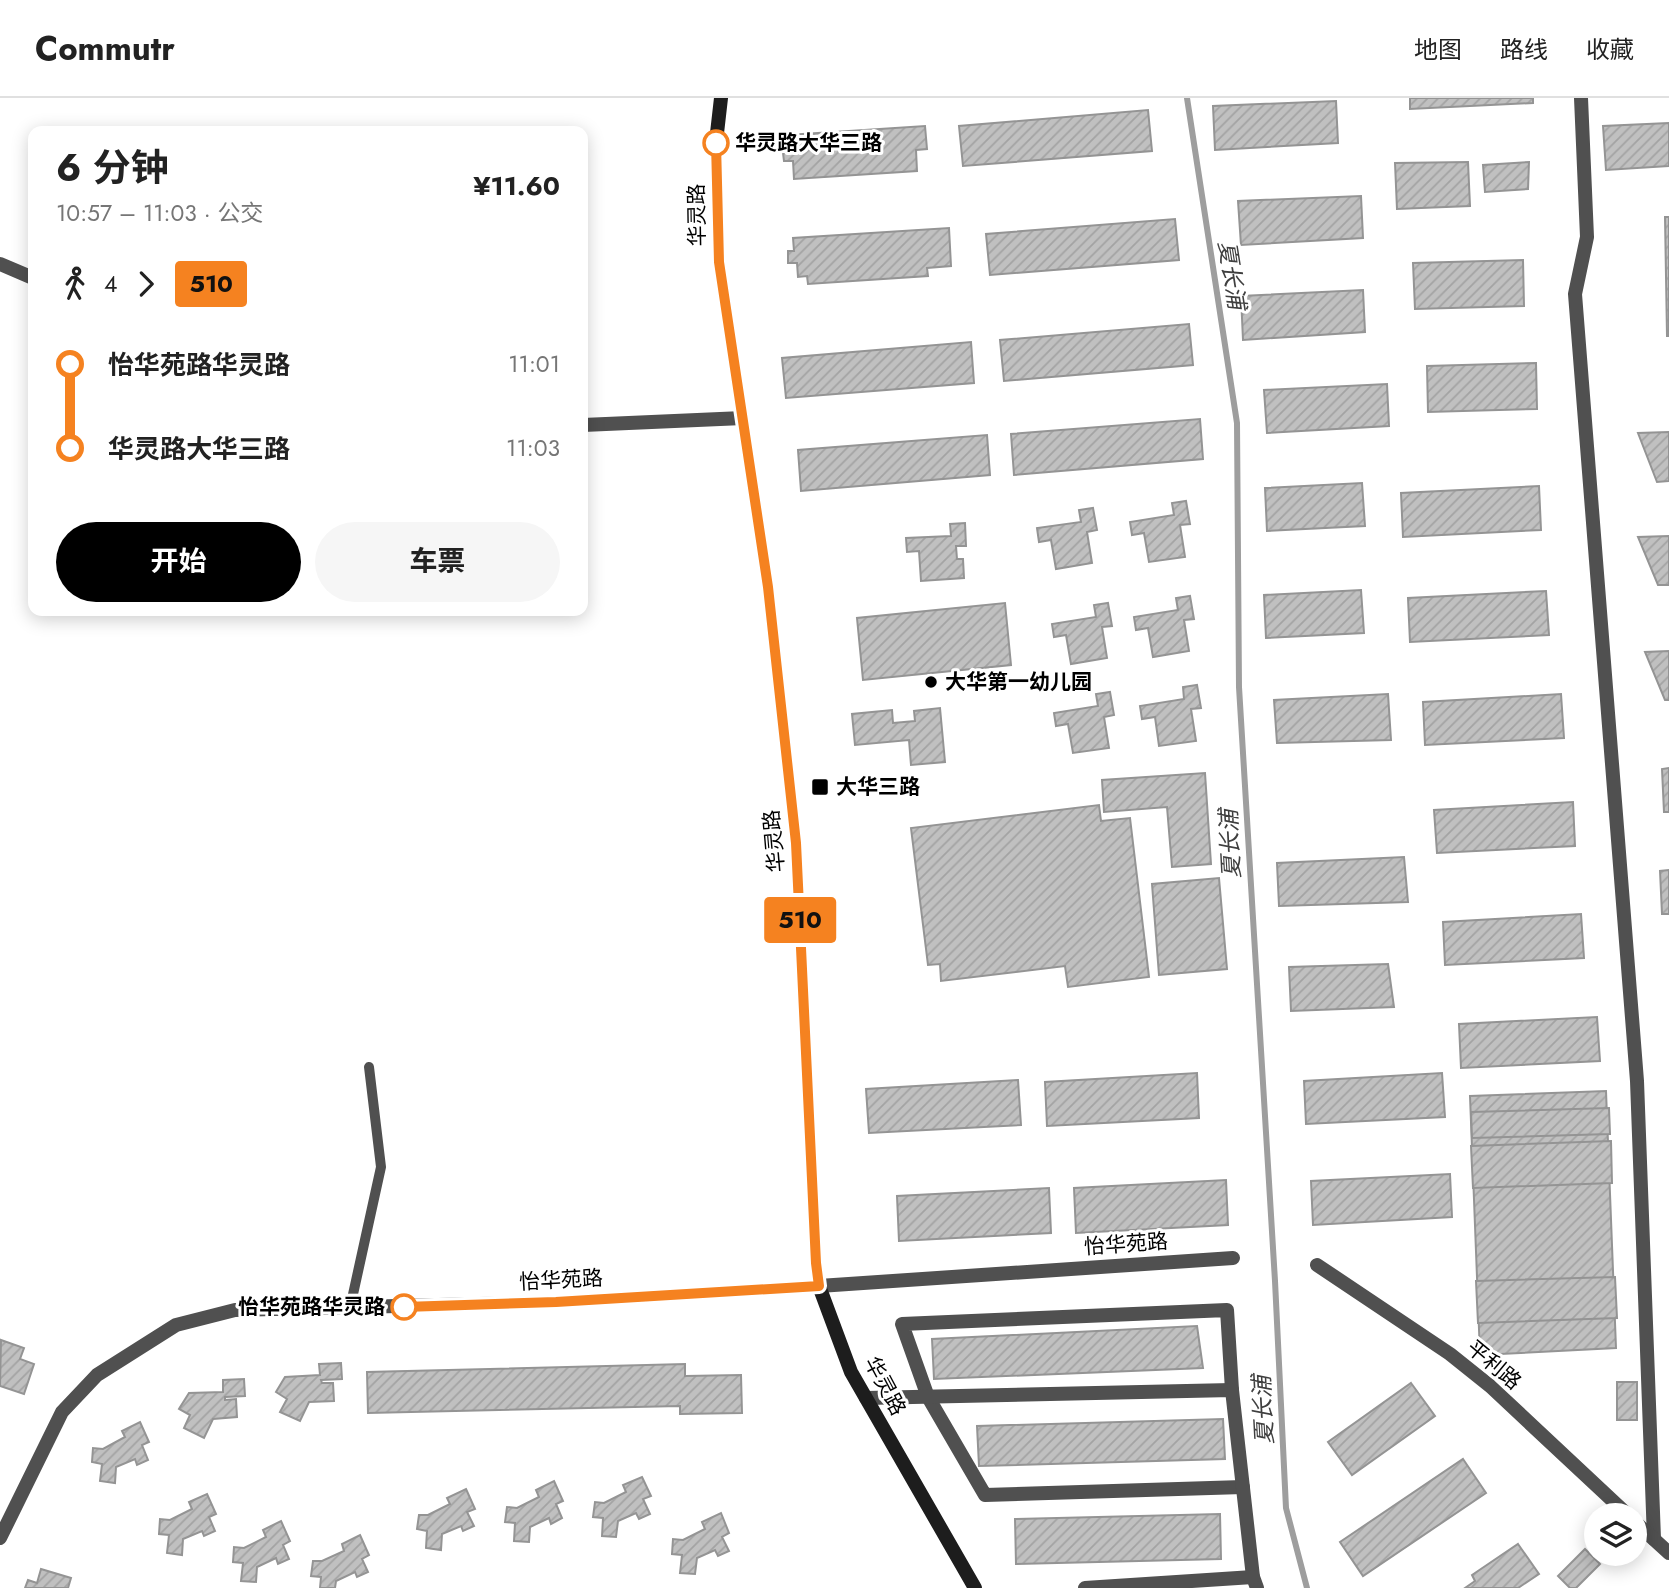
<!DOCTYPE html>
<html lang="zh">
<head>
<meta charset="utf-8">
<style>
	body { margin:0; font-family:Jost,"Noto Sans SC",sans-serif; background:#f6f6f6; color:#222; height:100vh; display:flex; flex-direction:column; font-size:26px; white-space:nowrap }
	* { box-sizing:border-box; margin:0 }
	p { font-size:23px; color:#767676 }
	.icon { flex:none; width:38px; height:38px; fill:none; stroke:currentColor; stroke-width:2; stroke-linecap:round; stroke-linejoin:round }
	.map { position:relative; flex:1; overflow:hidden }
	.panel { position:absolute; left:28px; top:28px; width:560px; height:490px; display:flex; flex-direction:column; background:#fff; border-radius:14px; box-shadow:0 4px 18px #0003 }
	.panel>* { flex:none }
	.badge { padding:0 14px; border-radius:5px; font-size:24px; line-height:46px }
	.controls { position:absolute; left:1584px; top:1405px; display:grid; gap:14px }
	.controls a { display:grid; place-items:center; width:63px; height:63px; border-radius:50%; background:#fff; box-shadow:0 4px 18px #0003; font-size:35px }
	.map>.badge { position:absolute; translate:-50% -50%; box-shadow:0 0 0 4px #fff }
	.legs { display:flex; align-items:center; gap:10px; height:77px; padding:0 28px; font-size:23px }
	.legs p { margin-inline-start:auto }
	.overview { display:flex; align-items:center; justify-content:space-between; height:119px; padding:0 28px }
	h1 { font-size:38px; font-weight:700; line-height:52px }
	.action { display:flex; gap:14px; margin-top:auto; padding:14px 28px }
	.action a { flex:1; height:80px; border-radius:42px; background:#000; color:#fff; font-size:28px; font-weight:700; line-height:80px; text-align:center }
	.action a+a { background:#f6f6f6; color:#222 }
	ul { padding:0 28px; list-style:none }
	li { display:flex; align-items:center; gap:24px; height:84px; font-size:26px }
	li i { display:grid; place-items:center; width:10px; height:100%; margin:0 9px; background:currentColor }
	li i::after { content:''; width:18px; height:18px; margin:-9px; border:5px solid; border-radius:50%; background:#fff }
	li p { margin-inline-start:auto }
	li:first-child i { background:linear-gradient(#0000 50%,currentColor 0) }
	li:last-child i { background:linear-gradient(currentColor 50%,#0000 0) }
	header { display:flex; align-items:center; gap:42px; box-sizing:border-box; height:98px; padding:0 35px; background:#fff; border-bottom:2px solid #e0e0e0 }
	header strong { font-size:33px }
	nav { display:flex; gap:38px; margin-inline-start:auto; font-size:24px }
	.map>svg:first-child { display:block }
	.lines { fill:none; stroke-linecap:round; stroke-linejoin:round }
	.stream { stroke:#9e9e9e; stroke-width:6 }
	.building { fill:url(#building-hatch); stroke:#949494; stroke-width:2 }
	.service { stroke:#505050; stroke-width:10 }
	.minor { stroke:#505050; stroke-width:14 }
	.tertiary { stroke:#505050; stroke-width:14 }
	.secondary { stroke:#1d1d1d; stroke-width:14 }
	.line-1-casing { stroke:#fff; stroke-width:16 }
	.line-1 { stroke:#f58220; stroke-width:10 }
	.stop-1-dot { fill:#fff; stroke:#f58220; stroke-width:3.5 }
	.poi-dot { fill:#000; stroke:#fff; stroke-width:2.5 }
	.labels { text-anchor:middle; stroke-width:6; stroke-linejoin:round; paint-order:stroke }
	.stop-label { font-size:21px; font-weight:bold; fill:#000; stroke:#fff; text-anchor:start }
	.street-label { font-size:21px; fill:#000; stroke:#fff }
	.poi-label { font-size:21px; font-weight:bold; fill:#000; stroke:#fff; text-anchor:start }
	.water-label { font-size:23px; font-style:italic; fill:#3f3f3f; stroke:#fff }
</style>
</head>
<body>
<header>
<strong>Commutr</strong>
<nav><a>地图</a><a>路线</a><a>收藏</a></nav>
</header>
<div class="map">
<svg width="1669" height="1490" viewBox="0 0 1669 1490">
	<defs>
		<pattern id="building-hatch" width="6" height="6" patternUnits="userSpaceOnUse" patternTransform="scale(1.75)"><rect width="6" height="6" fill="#c0c0c0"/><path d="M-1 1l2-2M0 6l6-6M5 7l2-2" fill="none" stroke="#a3a3a3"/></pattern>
	</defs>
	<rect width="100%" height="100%" fill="#fff"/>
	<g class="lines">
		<polyline class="stream" points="1187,0 1237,325 1239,589 1275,1183 1286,1410 1307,1490"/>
	</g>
	<g class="building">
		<polygon points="1410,0 1533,0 1533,5 1410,11"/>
		<polygon points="1336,3 1338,45 1215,52 1213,8"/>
		<polygon points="1148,12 1152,53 963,68 959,28"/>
		<polygon points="1669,25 1669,68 1606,72 1603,28"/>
		<polygon points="925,28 927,51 916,52 917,73 794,81 793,63 784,63 782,47 789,47 788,37"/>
		<polygon points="1468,64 1470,108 1397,111 1395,65"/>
		<polygon points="1529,64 1528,91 1485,94 1483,67"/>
		<polygon points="1361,98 1363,140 1241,147 1238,103"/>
		<polygon points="1665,119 1669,119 1669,238 1667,238"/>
		<polygon points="1175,121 1179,162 990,177 986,136"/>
		<polygon points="949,130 951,168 927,170 928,178 808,186 807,178 798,179 797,165 788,165 788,153 794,153 793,140"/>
		<polygon points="1523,162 1524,208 1415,211 1413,165"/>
		<polygon points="1363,192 1365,234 1243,242 1241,198"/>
		<polygon points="1189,226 1193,267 1004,283 1000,242"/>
		<polygon points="971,244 974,285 786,300 782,260"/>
		<polygon points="1536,265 1537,311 1428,314 1427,268"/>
		<polygon points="1387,286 1389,328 1267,335 1264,292"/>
		<polygon points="1200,321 1203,361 1014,377 1011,336"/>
		<polygon points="1669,334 1669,383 1657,384 1638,335"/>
		<polygon points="987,337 990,377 801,393 798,352"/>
		<polygon points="1362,385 1365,428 1267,433 1265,390"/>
		<polygon points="1539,388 1541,432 1403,439 1401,395"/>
		<polygon points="1186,403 1190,426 1180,427 1185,459 1149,464 1144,435 1132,437 1130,424 1174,417 1172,405"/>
		<polygon points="1093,410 1097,432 1087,434 1092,465 1056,471 1051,442 1039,444 1037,430 1081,424 1079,412"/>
		<polygon points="965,425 966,448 956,448 957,461 963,461 964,480 921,483 919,453 907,454 906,440 951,438 950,426"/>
		<polygon points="1669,438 1669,487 1658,487 1638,439"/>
		<polygon points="1361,492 1364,535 1266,540 1264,497"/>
		<polygon points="1546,493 1549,537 1410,544 1408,500"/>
		<polygon points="1190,498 1194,521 1184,522 1189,553 1153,559 1148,530 1136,532 1134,519 1178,512 1176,500"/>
		<polygon points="1005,505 1011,567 863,582 857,520"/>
		<polygon points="1108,505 1112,528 1102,529 1107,560 1071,566 1066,537 1054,539 1052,526 1096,519 1094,507"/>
		<polygon points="1669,553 1669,602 1665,602 1645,554"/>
		<polygon points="1197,587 1201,610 1191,611 1196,643 1159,648 1155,619 1142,621 1140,608 1184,601 1183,589"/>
		<polygon points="1110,594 1114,617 1104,619 1109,650 1073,655 1068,626 1056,628 1054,615 1098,608 1096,596"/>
		<polygon points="1388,596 1391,642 1277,645 1274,602"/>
		<polygon points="1561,596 1564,640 1425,647 1423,604"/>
		<polygon points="940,610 945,664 911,667 909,642 855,647 852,616 892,612 893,625 915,623 914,613"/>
		<polygon points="1669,670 1669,714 1664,714 1662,671"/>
		<polygon points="1205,675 1211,766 1172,769 1167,709 1104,714 1102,682"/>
		<polygon points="1573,704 1575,748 1437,755 1434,712"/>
		<polygon points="1099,707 1101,723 1130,720 1149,879 1068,889 1065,868 941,883 940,866 928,867 911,730"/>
		<polygon points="1404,759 1408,804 1279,808 1277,765"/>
		<polygon points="1669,772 1669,816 1662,816 1660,773"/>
		<polygon points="1219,780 1227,871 1159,877 1152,786"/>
		<polygon points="1581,816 1584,860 1445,867 1443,824"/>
		<polygon points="1388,866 1394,909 1291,913 1289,869"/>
		<polygon points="1597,919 1600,963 1461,970 1459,926"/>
		<polygon points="1197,975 1199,1020 1047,1028 1045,984"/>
		<polygon points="1442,975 1445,1019 1306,1026 1304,983"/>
		<polygon points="1018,982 1021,1027 869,1035 866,991"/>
		<polygon points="1606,993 1616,1250 1480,1257 1470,998"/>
		<polygon points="1609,1010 1610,1036 1472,1040 1471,1014"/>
		<polygon points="1611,1043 1612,1085 1473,1090 1471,1048"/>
		<polygon points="1450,1076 1452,1119 1313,1127 1311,1083"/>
		<polygon points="1226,1082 1228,1127 1076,1135 1074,1090"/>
		<polygon points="1049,1090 1051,1135 899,1143 897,1098"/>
		<polygon points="1615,1179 1617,1220 1478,1225 1476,1183"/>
		<polygon points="1197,1228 1203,1270 934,1281 932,1241"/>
		<polygon points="1,1242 24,1250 20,1261 34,1266 24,1296 0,1288"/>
		<polygon points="341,1265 342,1281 321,1282 322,1285 333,1285 334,1303 309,1304 300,1323 280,1314 287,1301 276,1294 285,1279 320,1277 319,1266"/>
		<polygon points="685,1266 685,1278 741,1277 742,1315 680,1316 680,1308 368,1315 367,1274"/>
		<polygon points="244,1281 245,1298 225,1299 225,1302 236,1301 237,1319 213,1321 204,1340 184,1330 190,1317 179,1311 189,1295 223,1294 223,1282"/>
		<rect x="1617" y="1284" width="20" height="38"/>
		<polygon points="1411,1285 1435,1318 1352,1377 1328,1344"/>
		<polygon points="1223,1321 1225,1361 979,1368 977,1328"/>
		<polygon points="140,1324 149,1344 142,1347 148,1362 137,1367 135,1361 116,1369 115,1385 100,1383 102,1366 92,1364 93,1350 103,1351 125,1339 122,1333"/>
		<polygon points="1463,1361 1486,1395 1363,1478 1340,1444"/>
		<polygon points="642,1379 651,1398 643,1401 650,1416 639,1421 636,1415 618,1423 616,1439 602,1438 603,1420 593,1419 595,1404 604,1405 626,1394 623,1387"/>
		<polygon points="554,1383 563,1403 556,1406 562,1420 551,1426 549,1420 530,1429 529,1444 514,1443 515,1425 505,1424 507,1409 517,1410 539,1399 536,1392"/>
		<polygon points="466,1391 475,1411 467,1414 474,1428 463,1433 461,1428 442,1436 441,1452 426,1450 427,1433 417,1431 419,1417 428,1417 450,1406 447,1400"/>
		<polygon points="207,1396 216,1416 209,1419 215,1433 204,1438 202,1433 183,1441 182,1457 167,1455 169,1437 159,1436 160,1421 170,1422 192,1411 189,1404"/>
		<polygon points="721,1415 729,1435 722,1439 729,1453 718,1458 715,1452 697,1460 695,1476 680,1475 682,1457 672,1456 673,1441 683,1442 705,1431 702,1424"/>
		<polygon points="1220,1416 1221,1461 1016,1466 1015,1421"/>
		<polygon points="281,1423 290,1443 283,1447 289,1461 278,1466 276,1460 257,1469 256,1484 241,1483 243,1465 233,1464 234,1449 244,1450 266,1439 263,1432"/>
		<polygon points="360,1437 369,1457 362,1461 368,1474 357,1479 355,1474 336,1483 335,1490 320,1490 321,1479 311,1478 313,1463 322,1463 344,1453 342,1446"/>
		<polygon points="1518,1446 1539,1476 1518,1490 1465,1490 1475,1483 1472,1477"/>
		<polygon points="1585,1451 1600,1466 1576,1490 1570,1490 1558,1478"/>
		<polygon points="41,1471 71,1480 68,1490 25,1490 28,1482 37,1485"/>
	</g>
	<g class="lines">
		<polyline class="service" points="350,1210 381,1069 369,969"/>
		<g class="minor">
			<polyline points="1581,0 1587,139 1575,196 1637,983 1654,1441"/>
			<polyline points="819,1188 1233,1160"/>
			<polyline points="1232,1292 1227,1212 902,1226 928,1299 985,1397 1243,1389"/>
			<polyline points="866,1300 1232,1292 1253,1479 1257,1490"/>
			<polyline points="1085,1490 1253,1479"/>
		</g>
		<g class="tertiary">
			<polyline points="0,166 33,180"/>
			<polyline points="583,327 743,320"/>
			<polyline points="1317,1167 1450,1256 1490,1288 1629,1418"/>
			<polyline points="1634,1423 1669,1455"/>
			<polyline points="0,1440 62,1314 97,1277 176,1227 235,1212 556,1204 819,1188"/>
		</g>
		<polyline class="secondary" points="721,0 716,44 719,164 768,489 796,745 816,1165 819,1188 851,1274 975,1490"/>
	</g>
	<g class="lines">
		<g class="line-1-casing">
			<polyline id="line-1" points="404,1209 556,1204 819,1188 816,1165 796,745 768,489 719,164 716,45"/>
		</g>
		<use href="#line-1" class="line-1"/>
	</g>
	<g class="stop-1-dot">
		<circle cx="716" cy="45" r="12"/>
		<circle cx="404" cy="1209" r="12"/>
	</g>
	<g class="poi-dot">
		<circle cx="931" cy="584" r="7"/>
		<rect x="811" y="680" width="18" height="18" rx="3.5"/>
	</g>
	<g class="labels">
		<g class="stop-label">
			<text x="735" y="52">华灵路大华三路</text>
			<text x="385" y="1216" text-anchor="end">怡华苑路华灵路</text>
		</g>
		<g class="street-label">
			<text transform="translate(697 117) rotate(-91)" y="7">华灵路</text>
			<text transform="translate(774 743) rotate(-95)" y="7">华灵路</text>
			<text transform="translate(1126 1146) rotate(-4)" y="7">怡华苑路</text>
			<text transform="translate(561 1182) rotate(-3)" y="7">怡华苑路</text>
			<text transform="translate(1494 1267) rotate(40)" y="7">平利路</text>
			<text transform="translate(885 1288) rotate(62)" y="7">华灵路</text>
		</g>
		<g class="poi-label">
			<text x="945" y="591">大华第一幼儿园</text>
			<text x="836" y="696">大华三路</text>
		</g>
		<g class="water-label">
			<text transform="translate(1232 177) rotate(81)" y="8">夏长浦</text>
			<text transform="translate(1230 746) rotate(-93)" y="8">夏长浦</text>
			<text transform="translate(1263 1312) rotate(-93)" y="8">夏长浦</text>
		</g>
	</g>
</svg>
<div class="controls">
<a><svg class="icon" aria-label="layers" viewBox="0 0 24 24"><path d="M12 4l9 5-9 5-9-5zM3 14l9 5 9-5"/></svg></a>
</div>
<b class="badge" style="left:800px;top:822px;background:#f58220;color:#111">510</b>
<section class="panel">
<div class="overview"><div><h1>6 分钟</h1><p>10:57 – 11:03 · 公交</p></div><b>¥11.60</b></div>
<div class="legs"><svg class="icon" aria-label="walk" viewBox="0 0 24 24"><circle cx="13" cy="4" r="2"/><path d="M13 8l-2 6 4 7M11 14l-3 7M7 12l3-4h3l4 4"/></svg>4<svg class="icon" aria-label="forward" viewBox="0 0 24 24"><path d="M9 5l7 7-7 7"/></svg><b class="badge" style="background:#f58220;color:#111">510</b></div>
<ul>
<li><i style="color:#f58220"></i><b>怡华苑路华灵路</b><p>11:01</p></li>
<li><i style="color:#f58220"></i><b>华灵路大华三路</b><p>11:03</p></li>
</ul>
<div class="action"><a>开始</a><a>车票</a></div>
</section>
</div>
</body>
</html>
